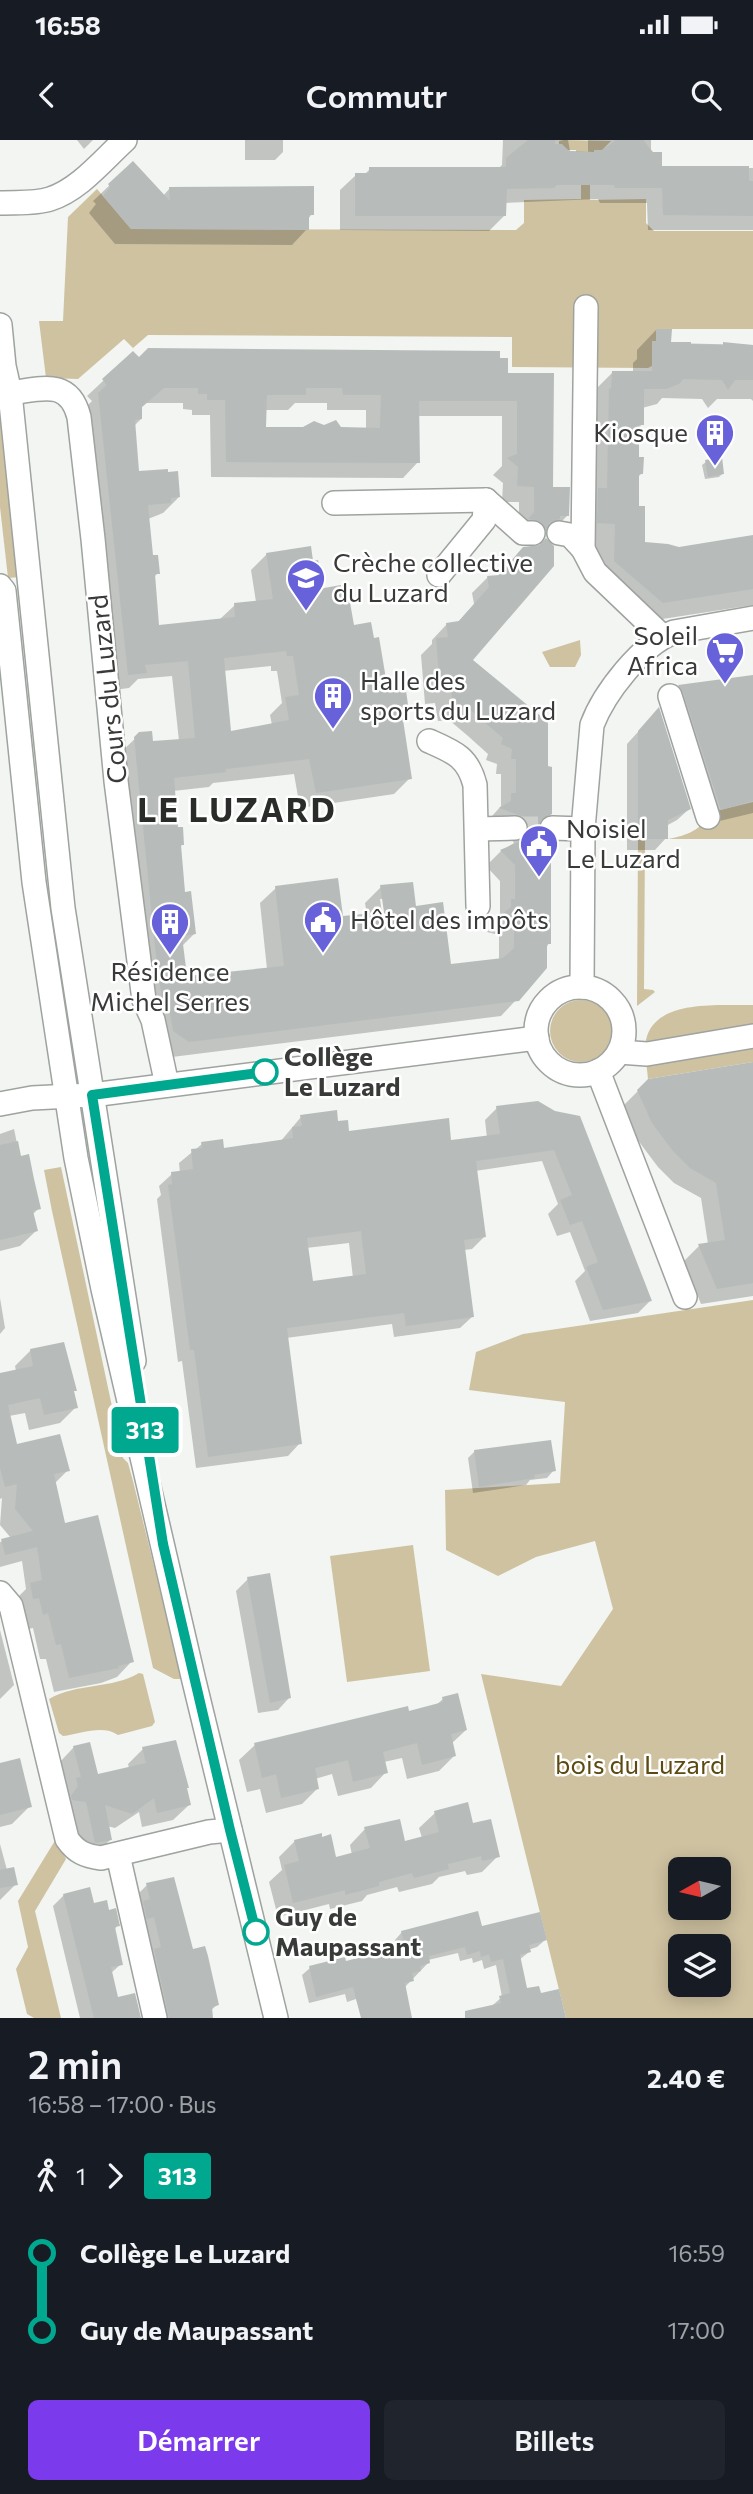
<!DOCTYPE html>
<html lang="fr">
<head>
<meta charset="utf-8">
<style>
	body { margin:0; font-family:Commissioner,sans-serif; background:#20242c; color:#f1f3f6; height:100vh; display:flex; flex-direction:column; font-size:26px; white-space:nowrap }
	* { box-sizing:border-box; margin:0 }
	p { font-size:23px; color:#9ea1a6 }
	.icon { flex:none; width:38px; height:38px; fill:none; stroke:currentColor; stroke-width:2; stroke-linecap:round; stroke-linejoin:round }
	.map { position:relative; height:1878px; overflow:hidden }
	.side { display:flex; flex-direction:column; background:#171b24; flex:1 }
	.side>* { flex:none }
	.badge { padding:0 14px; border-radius:5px; font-size:24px; line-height:46px }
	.needle { width:46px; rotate:262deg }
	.buttons { position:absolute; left:668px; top:1717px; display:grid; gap:14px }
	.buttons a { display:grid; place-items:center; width:63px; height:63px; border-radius:10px; background:#171b24; box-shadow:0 4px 18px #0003; font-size:35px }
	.map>.badge { position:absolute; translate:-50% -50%; box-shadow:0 0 0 4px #fff }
	.legs { display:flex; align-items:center; gap:10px; height:77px; padding:0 28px; font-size:23px }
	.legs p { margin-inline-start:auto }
	.head { display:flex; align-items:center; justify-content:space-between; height:119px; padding:0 28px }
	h1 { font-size:38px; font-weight:600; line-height:52px }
	.cta { display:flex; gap:14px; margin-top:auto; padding:14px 28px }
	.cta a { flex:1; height:80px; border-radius:10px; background:#7c3aed; color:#fff; font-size:28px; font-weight:600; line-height:80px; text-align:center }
	.cta a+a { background:#20242c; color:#f1f3f6 }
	ul { padding:0 28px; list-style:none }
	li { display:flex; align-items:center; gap:24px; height:77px; font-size:26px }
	li i { display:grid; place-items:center; width:10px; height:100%; margin:0 9px; background:currentColor }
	li i::after { content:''; width:18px; height:18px; margin:-9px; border:5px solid; border-radius:50%; background:#171b24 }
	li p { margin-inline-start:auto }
	li:first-child i { background:linear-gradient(#0000 50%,currentColor 0) }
	li:last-child i { background:linear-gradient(currentColor 50%,#0000 0) }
	.status { display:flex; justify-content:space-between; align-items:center; height:49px; padding:0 35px; background:#171b24; direction:ltr }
	.status svg { height:19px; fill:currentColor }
	header { display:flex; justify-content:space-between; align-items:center; height:91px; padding:0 28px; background:#171b24; font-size:32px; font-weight:600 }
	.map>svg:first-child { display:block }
	.green { fill:#cfc2a1; fill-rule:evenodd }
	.shadow { fill:#0003; fill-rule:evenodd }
	.building { fill:#b7bcba; fill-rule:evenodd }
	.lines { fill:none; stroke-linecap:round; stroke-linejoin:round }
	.minor-tunnel { stroke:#cdd0cc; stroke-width:23; stroke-dasharray:23 11; stroke-linecap:butt }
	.minor-casing { stroke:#9fa39f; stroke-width:26 }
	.minor { stroke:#fff; stroke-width:23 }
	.line-1-casing { stroke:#fff; stroke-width:16 }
	.line-1 { stroke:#00a88f; stroke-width:10 }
	.stop-1-dot { fill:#fff; stroke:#00a88f; stroke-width:3.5 }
	.labels { text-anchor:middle; stroke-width:5; stroke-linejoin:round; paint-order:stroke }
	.poi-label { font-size:26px; fill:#393b39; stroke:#fff; text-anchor:start }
	.street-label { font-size:26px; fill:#393b39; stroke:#fff }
	.stop-label { font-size:26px; font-weight:bold; fill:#393b39; stroke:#fff; text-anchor:start }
	.park-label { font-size:26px; fill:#5d4a12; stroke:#fff }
	.district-label { font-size:33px; font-weight:bold; letter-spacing:2px; fill:#292c29; stroke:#fff }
</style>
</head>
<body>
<div class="status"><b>16:58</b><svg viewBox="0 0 49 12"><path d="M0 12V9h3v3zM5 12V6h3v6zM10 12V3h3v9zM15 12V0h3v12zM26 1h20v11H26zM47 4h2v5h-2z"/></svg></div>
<header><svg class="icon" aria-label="back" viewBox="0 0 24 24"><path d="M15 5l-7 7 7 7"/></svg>Commutr<svg class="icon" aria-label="search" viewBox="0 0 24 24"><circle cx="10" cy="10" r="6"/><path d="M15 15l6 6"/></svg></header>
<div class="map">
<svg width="753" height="1878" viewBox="0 0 753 1878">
	<rect width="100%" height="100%" fill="#f2f5f1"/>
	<g class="green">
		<polygon points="564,0 611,1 602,10 594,10 595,45 590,45 590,60 646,59 646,83 654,91 753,91 753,189 656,189 656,201 652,202 652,216 655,217 656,224 648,228 512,227 512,197 148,195 133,208 124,199 78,239 46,238 39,181 63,181 68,77 97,49 131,89 516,90 524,83 524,60 581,59 581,45 576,45 576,10 568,10 559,4 559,1"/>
		<polygon points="0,244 20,437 8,438 0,367"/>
		<polygon points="580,500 581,515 575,527 550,527 542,512"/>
		<path d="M753,662V699H668C689,695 700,690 712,672Z"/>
		<polygon points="638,699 645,699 644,849 653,850 655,852 637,866"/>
		<circle cx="581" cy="891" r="31"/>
		<path d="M753,865V922L648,939C647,927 644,912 646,900C655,858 721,866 753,865Z"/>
		<polygon points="61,1027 123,1318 128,1323 133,1341 182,1539 174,1539 153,1528 52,1071 44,1030"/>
		<path d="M753,1160V1878H566L481,1534L561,1546L613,1469L595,1401L536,1417L498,1436L446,1410L445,1350L560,1343L565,1262L469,1250L476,1212L523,1194ZM681,1729H719V1768H681ZM681,1806H719V1844H681Z"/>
		<polygon points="413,1405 430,1531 347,1542 330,1416"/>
		<path d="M139,1533L143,1534L155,1582L152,1586L118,1595C103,1584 80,1594 63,1596L59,1593L49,1559C76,1543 113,1549 139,1533Z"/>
		<polygon points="56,1699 66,1719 35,1771 61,1878 34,1878 27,1874 16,1829 28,1807 18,1761"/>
	</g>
	<g class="shadow">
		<polygon points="77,0 93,0 84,9"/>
		<polygon points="245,0 283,0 283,12 275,20 245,20"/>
		<polygon points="503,0 568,0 570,11 588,12 588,0 651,0 651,13 660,28 753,28 753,90 648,90 647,63 600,63 598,59 505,63 505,75 489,91 340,90 340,50 356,35 364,35 370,29 498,29 502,25"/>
		<polygon points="133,23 163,56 170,48 312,74 308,79 307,89 292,105 115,104 89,73 96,64 93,61"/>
		<polygon points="656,190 670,203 753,205 753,261 751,259 717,259 708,268 702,259 662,258 657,264 642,268 642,284 638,289 637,319 642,333 637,338 637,368 643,404 679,409 753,397 753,465 643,482 595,441 596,403 578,402 593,252 613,232 633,233 633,223 637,219 637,210"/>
		<path d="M133,213L139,219L552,235L551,349L568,375L552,391H545L542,395L519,389V362H502L503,343L493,335L502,326V276H418V322L403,338L211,337L210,275H192V270L183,269V263H146L140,268L141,279L134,286L138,333L179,357L163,373L148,379L151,417L158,433L154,437L158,486L219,480L235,465L256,462L251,430L267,414L312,423L322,450L342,461L353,487L384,541L407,572L401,578L410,638L394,654L300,668L294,634L213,643L209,647L173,651L177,689L183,704L179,708L183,754L194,794L182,806L185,837L267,829L260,763L276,748L342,778L367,775L365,763L381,747L415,768L449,826L499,820V795L487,792L496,783V777L500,773V741L486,726L501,711L514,703L507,691L485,684L501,666V634H496L497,624L486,620L488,614L468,596L449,580L438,581L435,563L425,564L421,515L432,504V500L447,484L457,483L474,464L472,453L488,437H497L524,409L471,520L550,673L537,686L549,803L517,859L501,876L172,917L157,907L119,614L140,594L152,603L179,601L172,536L138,539L129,548L113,550L83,270L92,261L87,256ZM295,263H327V270H366V289L264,288L265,270H288ZM271,526V531H277L282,563L270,575L272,585L229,593L223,531ZM380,759H384L387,780H383Z"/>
		<polygon points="706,322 722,334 719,337 705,339 702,325"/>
		<polygon points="753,536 753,673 707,684 664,560 679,546"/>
		<polygon points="658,570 689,669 677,680 666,686 666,698 655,710 627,710 627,604"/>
		<polygon points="753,924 753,1156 701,1164 684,1121 699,1106 708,1104 701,1058 674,1043 658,1027 637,999 622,967 648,941"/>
		<path d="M538,963L650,1161L638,1173L590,1181L575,1141L585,1131L570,1092L557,1096L548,1074L558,1064L542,1021L475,1031L484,1097L472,1109L464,1110L473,1176L460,1188L394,1197L392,1184L286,1198L300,1303L288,1316L196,1328L182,1221L178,1222L157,1059L161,1055L159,1046L172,1034L180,1033L179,1023L202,1004L223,1010L280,1002L301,977L336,983L347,993L450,1002L487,998L485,980L497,968ZM349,1103L353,1138L311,1143L306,1108Z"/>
		<polygon points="14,989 20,1018 39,1068 32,1075 36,1091 20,1106 0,1111 0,994"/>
		<polygon points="0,1158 5,1188 0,1194"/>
		<polygon points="31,1210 73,1252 76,1267 60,1283 29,1290 25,1273 9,1276 16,1306 68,1330 54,1344 64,1385 132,1521 117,1537 101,1543 54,1552 46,1519 40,1519 33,1488 28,1489 15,1460 26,1449 22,1421 0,1427 0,1402 11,1398 0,1385 2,1358 0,1359 0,1234 16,1231 15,1226"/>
		<polygon points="475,1311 554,1330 547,1338 530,1340 526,1345 473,1353 468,1318"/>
		<polygon points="248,1439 289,1558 278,1570 258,1573 236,1451"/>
		<polygon points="0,1490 14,1545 0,1559"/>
		<polygon points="443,1559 466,1590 451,1604 454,1616 439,1631 407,1639 402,1618 384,1622 386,1632 371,1648 338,1656 332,1634 315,1639 318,1648 302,1664 266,1673 260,1649 247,1652 239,1620 255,1605 408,1573 435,1566"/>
		<polygon points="74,1607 96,1636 129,1628 128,1624 143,1609 189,1665 173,1680 142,1687 139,1672 115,1688 107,1686 110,1700 95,1715 80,1717 59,1623"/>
		<polygon points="0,1624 30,1666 12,1684 0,1687"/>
		<polygon points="435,1673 472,1685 498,1716 482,1732 467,1735 465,1731 439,1737 432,1744 399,1752 397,1747 367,1755 362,1761 330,1769 329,1764 278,1777 269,1742 282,1730 279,1717 295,1701 335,1719 352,1715 350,1705 365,1689 404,1703 422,1698 419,1688"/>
		<polygon points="0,1704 7,1730 16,1744 0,1760"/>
		<polygon points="147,1745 192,1811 217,1865 210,1871 212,1878 155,1878 136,1756"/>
		<polygon points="64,1755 108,1772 118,1785 114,1790 121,1824 110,1834 117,1859 140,1878 80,1878 53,1766"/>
		<polygon points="481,1788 545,1800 537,1807 528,1810 529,1812 519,1820 526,1851 540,1855 563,1878 478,1878 502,1857 496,1825 484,1829 482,1820 473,1823 472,1818 460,1821 458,1813 428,1820 428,1823 404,1848 411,1878 362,1878 356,1859 347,1862 345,1854 309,1863 302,1835 310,1828 345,1823 397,1810 395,1800 402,1792"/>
	</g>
	<g class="building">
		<polygon points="528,0 555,0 555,4 562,4 569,11 594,12 594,10 602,10 616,0 643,0 653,12 662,12 662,26 749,26 749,41 753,41 753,76 663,75 662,48 615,48 614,45 557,45 554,48 507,49 506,76 355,76 355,33 369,33 369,27 506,27 506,18"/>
		<polygon points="133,21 170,61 169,47 314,46 314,75 309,75 309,90 131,89 103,56 110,47 108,44"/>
		<polygon points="656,189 672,189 671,202 691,202 691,204 723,205 723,202 753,205 753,240 735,240 728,250 722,240 683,239 679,244 666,249 644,249 644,285 639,285 639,317 644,317 643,334 639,334 639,366 645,366 645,402 668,404 679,407 753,395 753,449 663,463 614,421 615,384 597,383 598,348 607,348 609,248 611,249 612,231 652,231 652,201 656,201"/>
		<path d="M148,208L500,211V218H508V233H554L553,347H570L569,376H560V379L549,383L546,389L539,381L528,379L534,372V347L517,346L518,327L507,318L517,314V261H419L420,323L226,322L225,260H207V254H198V248H164L142,267V279L135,280L139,331L168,329V332L178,331L180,357L171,358V363L148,365L153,415H158L160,434H155L159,485L235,477L234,463L273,459L266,413L311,406L313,421L318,420L324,448L341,445L343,458L349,457L354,485L371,482L374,498L379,497L386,539L404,536L409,572L402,573L412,639L316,653L309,619L226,629V632L174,638L178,687H183L184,705H181L185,752L191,751L196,794L182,796L187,836L284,826L275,746L338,738L343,776L384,772L380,745L413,742L416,766L443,762L451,824L503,818L514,808V780L500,776L511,767V759H515V725L500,710L523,700L528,694L529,687L522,676L499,668L511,661V653H516V619H511L512,609L501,604L503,598L483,581L465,565L453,566L451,548L440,549L436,498L448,497L446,483L459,481L489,447L487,436L499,435L523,407L539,405L546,398L554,406V426L473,520L548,582V626L552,627V674L541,680L538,688L544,699L551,702V804H547V828L519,861L189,902L173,891L168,862L162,860L155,807L134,597L139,592L152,591L153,601L195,598L188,521L145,525L147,533L128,535L98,253L107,245L102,239L133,211L139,217ZM306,248H342L343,255H381L380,288L341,287L336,280L324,285L314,281L303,287H266L267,255H306ZM286,511L287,516H293L299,555L285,557L289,580L231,591L224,518Z"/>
		<polygon points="722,317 724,334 708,337 705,320"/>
		<polygon points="753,535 753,661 721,670 683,552 678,545"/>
		<polygon points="659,567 691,669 668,680 668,699 638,699 638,591"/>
		<polygon points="753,922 753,1143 717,1149 698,1104 725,1100 716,1043 690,1028 673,1011 652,983 637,950 648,939"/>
		<path d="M538,961L555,971L580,976L652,1161L603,1170L586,1127L598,1122L582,1081L570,1085L560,1060L572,1055L554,1010L476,1021L486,1097L464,1100L474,1177L406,1186L404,1173L287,1188L302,1304L208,1317L194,1210H190L168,1045L172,1044L171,1032L193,1029L191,1009L202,1008L201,1002L223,999L224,1008L293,998L292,987L302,986L300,975L337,970L338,981L348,980L349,991L449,978L451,1000L500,994L496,966ZM361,1091L366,1134L313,1141L307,1098Z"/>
		<polygon points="18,1001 21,1016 29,1014 34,1039 41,1069 33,1071 38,1091 0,1100 0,1005"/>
		<polygon points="64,1202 77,1251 74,1251 78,1268 44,1275 40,1258 8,1265 17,1304 60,1294 70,1331 54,1334 65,1383 98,1375 134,1522 118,1526 119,1528 69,1538 61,1504 56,1505 48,1473 43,1475 39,1458 33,1459 30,1443 42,1440 37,1407 5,1415 1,1399 33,1391 15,1369 17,1344 5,1347 0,1328 0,1233 33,1226 30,1209"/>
		<polygon points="551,1300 556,1331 534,1335 535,1338 479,1347 474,1310"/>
		<polygon points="270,1433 291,1558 270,1563 247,1437"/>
		<polygon points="458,1553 467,1590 451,1594 456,1616 422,1625 417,1603 383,1612 388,1633 353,1642 348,1620 315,1628 319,1649 281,1658 276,1634 262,1638 254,1603 408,1566 409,1571 443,1562 442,1557"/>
		<polygon points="176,1600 189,1648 187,1648 191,1665 157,1673 154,1658 132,1674 105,1665 112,1700 95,1703 86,1662 72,1660 71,1656 78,1646 76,1638 81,1637 73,1606 90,1602 98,1634 146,1623 142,1607"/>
		<polygon points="20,1618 32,1667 0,1675 0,1623"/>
		<polygon points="468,1662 473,1683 491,1679 500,1717 482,1721 481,1716 448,1724 449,1729 414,1738 412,1733 379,1742 379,1746 345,1755 345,1750 293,1763 284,1725 299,1721 294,1700 322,1693 322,1697 331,1694 336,1717 370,1708 364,1687 400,1679 405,1701 439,1692 434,1671"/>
		<polygon points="14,1727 18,1745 0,1748 0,1730"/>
		<polygon points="174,1737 193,1809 205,1806 208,1816 219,1865 212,1867 213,1878 169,1878 154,1809 161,1807 154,1777 147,1779 143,1761 150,1759 146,1743"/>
		<polygon points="90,1747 94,1763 107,1760 109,1770 116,1768 120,1786 115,1787 123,1825 111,1827 118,1857 135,1853 141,1878 94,1878 63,1754"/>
		<polygon points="478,1771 482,1786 540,1772 547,1800 529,1805 531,1812 520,1815 527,1848 539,1846 541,1853 559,1849 566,1878 465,1878 465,1871 501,1863 499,1856 510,1853 503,1819 491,1822 489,1814 481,1817 480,1811 467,1815 465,1807 429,1816 430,1823 420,1826 421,1831 412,1833 414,1841 405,1843 412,1878 361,1878 353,1847 316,1857 309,1826 345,1817 346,1821 405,1806 401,1791"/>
	</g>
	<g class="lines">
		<polyline class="minor-tunnel" points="515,688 552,688"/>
		<g class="minor-casing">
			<g id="minor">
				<path d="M0,63C16,62 35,64 50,59C79,50 103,20 125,0"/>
				<polyline points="0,185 4,226 10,253 63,768 134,1221"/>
				<path d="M10,253C41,249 69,238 79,277L93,399L116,641L144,860L153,880L167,945"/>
				<polyline points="334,363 486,360 523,393 533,393"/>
				<polyline points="559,393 570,395 583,409 595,432 662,496"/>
				<polyline points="583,409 586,167"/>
				<polyline points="439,435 484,380 486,360"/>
				<polyline points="0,446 4,451 34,742 76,1018 103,1149 194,1541 276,1878"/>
				<polyline points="670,556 708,677"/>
				<path d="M429,601C454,612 468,617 475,645L478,766"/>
				<polyline points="552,688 583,689"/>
				<polyline points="477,689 515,688"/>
				<path d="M582,847L583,689L592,585C604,553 642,504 674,492L753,478"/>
				<circle cx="580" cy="891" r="44"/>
				<polyline points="619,912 647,914 753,896"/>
				<polyline points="598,931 685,1157"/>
				<polyline points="0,964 32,958 92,955 537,898"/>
				<path d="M0,1453L11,1466L67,1699C76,1712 85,1716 101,1718L209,1692L230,1690"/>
				<polyline points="118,1715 155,1878"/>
			</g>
		</g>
		<use href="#minor" class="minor"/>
	</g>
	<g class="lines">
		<g class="line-1-casing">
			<polyline id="line-1" points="256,1792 230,1690 163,1404 92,955 265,932"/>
		</g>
		<use href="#line-1" class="line-1"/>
	</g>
	<defs>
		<g id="building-pin" transform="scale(2.0125)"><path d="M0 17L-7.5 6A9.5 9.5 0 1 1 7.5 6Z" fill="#6761da" stroke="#fff"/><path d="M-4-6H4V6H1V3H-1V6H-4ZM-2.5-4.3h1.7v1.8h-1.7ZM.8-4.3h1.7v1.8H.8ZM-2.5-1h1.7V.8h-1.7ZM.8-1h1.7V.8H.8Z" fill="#fff"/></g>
		<g id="school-pin" transform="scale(2.0125)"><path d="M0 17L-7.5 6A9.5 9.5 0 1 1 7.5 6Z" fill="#6761da" stroke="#fff"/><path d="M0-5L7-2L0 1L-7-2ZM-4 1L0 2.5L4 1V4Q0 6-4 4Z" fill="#fff"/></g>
		<g id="supermarket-pin" transform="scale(2.0125)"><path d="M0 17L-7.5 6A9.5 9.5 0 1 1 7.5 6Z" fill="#6761da" stroke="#fff"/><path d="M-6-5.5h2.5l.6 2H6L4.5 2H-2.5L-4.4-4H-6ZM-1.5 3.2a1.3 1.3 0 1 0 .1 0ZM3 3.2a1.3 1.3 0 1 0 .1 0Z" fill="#fff"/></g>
		<g id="civic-pin" transform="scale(2.0125)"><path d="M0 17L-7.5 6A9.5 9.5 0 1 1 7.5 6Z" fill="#6761da" stroke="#fff"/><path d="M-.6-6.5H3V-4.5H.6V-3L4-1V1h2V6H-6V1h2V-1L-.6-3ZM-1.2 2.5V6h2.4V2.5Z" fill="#fff"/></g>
	</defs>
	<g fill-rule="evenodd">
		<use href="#building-pin" x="715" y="293"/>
		<use href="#school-pin" x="306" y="438"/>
		<use href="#supermarket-pin" x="725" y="511"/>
		<use href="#building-pin" x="333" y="556"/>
		<use href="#civic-pin" x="539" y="704"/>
		<use href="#civic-pin" x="323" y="780"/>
		<use href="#building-pin" x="170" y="782"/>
	</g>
	<g class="stop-1-dot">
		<circle cx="265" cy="932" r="12"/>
		<circle cx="256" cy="1792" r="12"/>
	</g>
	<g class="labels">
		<g class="poi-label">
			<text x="688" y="302" text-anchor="end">Kiosque</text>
			<text x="333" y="432">Crèche collective<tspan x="333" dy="30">du Luzard</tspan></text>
			<text x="698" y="505" text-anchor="end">Soleil<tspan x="698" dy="30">Africa</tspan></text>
			<text x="360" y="550">Halle des<tspan x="360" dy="30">sports du Luzard</tspan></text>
			<text x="566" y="698">Noisiel<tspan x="566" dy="30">Le Luzard</tspan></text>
			<text x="350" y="789">Hôtel des impôts</text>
			<text x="170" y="841" text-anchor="middle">Résidence<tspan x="170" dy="30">Michel Serres</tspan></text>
		</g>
		<g class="street-label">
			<text transform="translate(108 549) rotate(-96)" y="9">Cours du Luzard</text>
		</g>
		<g class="stop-label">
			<text x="284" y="926">Collège<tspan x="284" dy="30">Le Luzard</tspan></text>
			<text x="275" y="1786">Guy de<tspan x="275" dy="30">Maupassant</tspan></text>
		</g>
		<g class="park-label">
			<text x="640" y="1634">bois du Luzard</text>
		</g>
		<g class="district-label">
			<text x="237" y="682">LE LUZARD</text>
		</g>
	</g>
</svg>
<div class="buttons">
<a><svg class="needle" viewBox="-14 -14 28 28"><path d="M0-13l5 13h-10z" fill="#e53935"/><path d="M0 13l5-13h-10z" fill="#9ea1a6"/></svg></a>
<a><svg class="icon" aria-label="layers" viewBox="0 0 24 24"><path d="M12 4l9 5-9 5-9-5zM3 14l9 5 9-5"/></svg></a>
</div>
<b class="badge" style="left:145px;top:1290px;background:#00a88f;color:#fff">313</b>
</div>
<section class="side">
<div class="head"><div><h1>2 min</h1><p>16:58 – 17:00 · Bus</p></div><b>2.40 €</b></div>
<div class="legs"><svg class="icon" aria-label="walk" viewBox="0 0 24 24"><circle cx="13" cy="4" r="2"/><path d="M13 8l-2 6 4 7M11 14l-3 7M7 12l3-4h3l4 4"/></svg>1<svg class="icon" aria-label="forward" viewBox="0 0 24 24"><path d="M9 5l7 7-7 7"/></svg><b class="badge" style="background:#00a88f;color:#fff">313</b></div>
<ul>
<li><i style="color:#00a88f"></i><b>Collège Le Luzard</b><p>16:59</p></li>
<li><i style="color:#00a88f"></i><b>Guy de Maupassant</b><p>17:00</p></li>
</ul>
<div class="cta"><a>Démarrer</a><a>Billets</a></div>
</section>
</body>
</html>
